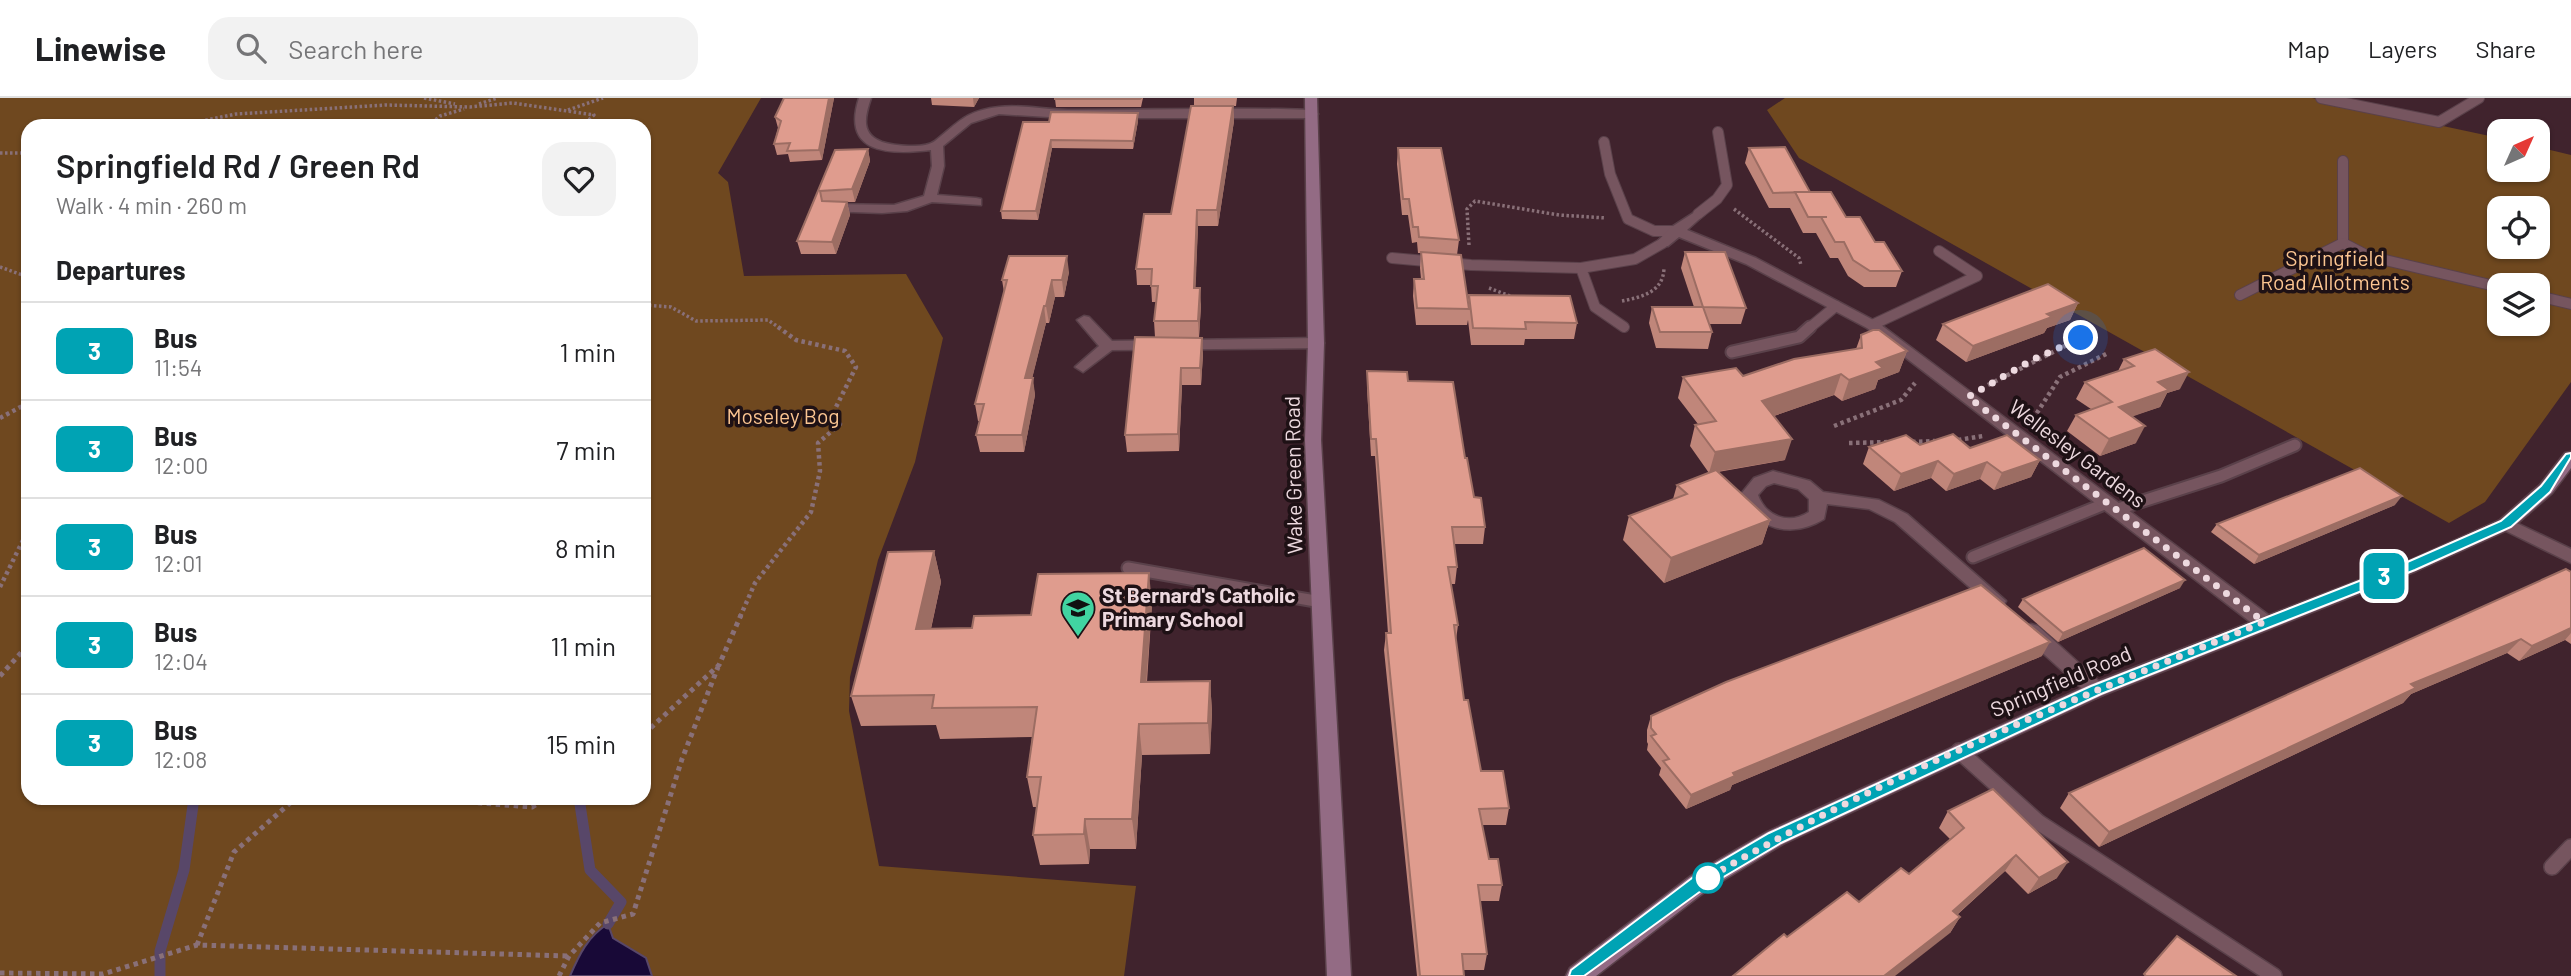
<!DOCTYPE html>
<html lang="en">
<head>
<meta charset="utf-8">
<style>
	body { margin:0; font-family:Barlow,sans-serif; background:#f2f2f2; color:#202124; height:100vh; display:flex; flex-direction:column; font-size:26px; white-space:nowrap }
	* { box-sizing:border-box; margin:0 }
	p { font-size:23px; color:#757577 }
	.icon { flex:none; width:38px; height:38px; fill:none; stroke:currentColor; stroke-width:2; stroke-linecap:round; stroke-linejoin:round }
	.map { position:relative; flex:1; overflow:hidden }
	.panel { position:absolute; left:21px; top:21px; width:630px; height:686px; display:flex; flex-direction:column; background:#fff; border-radius:21px; box-shadow:0 2px 5px #0004 }
	.panel>* { flex:none }
	.badge { padding:0 14px; border-radius:10px; font-size:24px; line-height:46px }
	.needle { width:46px; rotate:45deg }
	.controls { position:absolute; left:2487px; top:21px; display:grid; gap:14px }
	.controls a { display:grid; place-items:center; width:63px; height:63px; border-radius:14px; background:#fff; box-shadow:0 2px 5px #0004; font-size:35px }
	.you { position:absolute; width:35px; height:35px; margin:-18px; border:5px solid #fff; border-radius:50%; background:#1a73e8; box-shadow:0 0 0 10px #1a73e833 }
	.map>.badge { position:absolute; translate:-50% -50%; box-shadow:0 0 0 4px #fff }
	h2 { padding:0 35px; font-size:26px; line-height:63px }
	.round { display:grid; place-items:center; flex:none; width:74px; height:74px; border-radius:21px; background:#f2f2f2 }
	.headline { display:flex; align-items:center; justify-content:space-between; height:119px; padding:0 35px }
	h1 { font-size:33px; font-weight:600; line-height:52px }
	ul { padding:0; list-style:none }
	li { display:flex; align-items:center; gap:21px; height:98px; padding:0 35px; border-top:2px solid #e0e0e0 }
	li div { flex:1 }
	li b { display:block; font-size:26px }
	li em { font-style:normal }
	li .badge { min-width:77px; font-weight:700; text-align:center }
	header { display:flex; align-items:center; gap:42px; box-sizing:border-box; height:98px; padding:0 35px; background:#fff; border-bottom:2px solid #e0e0e0 }
	header strong { font-size:33px }
	nav { display:flex; gap:38px; margin-inline-start:auto; font-size:24px }
	.search { width:490px; height:63px; background:#f2f2f2; display:flex; align-items:center; gap:18px; box-sizing:border-box; padding:0 24px; border-radius:21px; color:#757577; font-size:26px }
	.map>svg:first-child { display:block }
	.green { fill:#6f481f; fill-rule:evenodd }
	.water { fill:#180937; stroke:#584769; stroke-width:2 }
	.lines { fill:none; stroke-linecap:round; stroke-linejoin:round }
	.stream { stroke:#584769; stroke-width:11 }
	.lane-far2-casing { stroke:#5a414a; stroke-width:12 }
	.lane-far1-casing { stroke:#5a414a; stroke-width:15 }
	.lane-casing { stroke:#5a414a; stroke-width:18 }
	.street-casing { stroke:#5a414a; stroke-width:3 }
	.secondary-casing { stroke:#5a414a; stroke-width:3 }
	.path-far2 { stroke:#897078; stroke-width:3.5; stroke-dasharray:2.5 2.5; stroke-linecap:butt }
	.path-far1 { stroke:#897078; stroke-width:4.5; stroke-dasharray:3.5 3.5; stroke-linecap:butt }
	.path { stroke:#897078; stroke-width:5; stroke-dasharray:4.5 4.5; stroke-linecap:butt }
	.lane-far2 { stroke:#76555f; stroke-width:10 }
	.lane-far1 { stroke:#76555f; stroke-width:11 }
	.lane { stroke:#76555f; stroke-width:15 }
	.street { fill:#76555f; fill-rule:evenodd }
	.secondary { fill:#936b84; fill-rule:evenodd }
	.wall { fill:#c0867a }
	.shaded-wall { fill:#9c6d63 }
	.building { fill:#df9c8e; stroke:#9c6d63; stroke-width:2 }
	.line { fill:#00a3b4; stroke:#fff; stroke-width:2 }
	.walk { stroke:#edd9df; stroke-width:7; stroke-dasharray:0 12.6 }
	.stop-dot { fill:#fff; stroke:#00a3b4; stroke-width:3.5 }
	.labels { text-anchor:middle; stroke-width:7; stroke-linejoin:round; paint-order:stroke }
	.park-label { font-size:21px; fill:#fbc591; stroke:#1e1115 }
	.street-label { font-size:21px; fill:#edd9df; stroke:#1e1115 }
	.poi-label { font-size:21px; font-weight:bold; fill:#edd9df; stroke:#1e1115; text-anchor:start }
</style>
</head>
<body>
<header>
<strong>Linewise</strong>
<div class="search"><svg class="icon" aria-label="search" viewBox="0 0 24 24"><circle cx="10" cy="10" r="6"/><path d="M15 15l6 6"/></svg>Search here</div>
<nav><a>Map</a><a>Layers</a><a>Share</a></nav>
</header>
<div class="map">
<svg width="2571" height="878" viewBox="0 0 2571 878">
	<rect width="100%" height="100%" fill="#40232d"/>
	<g class="green">
		<path d="M0,0H761L718,75L728,84L744,178L906,176L943,240L915,364L878,462L850,579L849,613L879,768L1136,788L1124,878H0ZM28,28H644V700H28Z"/>
		<path d="M1785,0H2312L2499,40V72H2538V49L2571,57V284L2485,404L2449,425L1799,60L1767,12ZM2499,110H2538V149H2499ZM2499,187H2538V226H2499Z"/>
	</g>
	<path class="water" d="M608,826L613,840L646,860L652,878H570C579,857 588,838 608,826Z"/>
	<g class="lines">
		<g class="stream">
			<polyline points="579,700 590,772 621,804 608,826"/>
			<polyline points="160,878 160,853 184,772 194,700"/>
		</g>
		<g class="lane-far2-casing">
			<g id="lane-far2">
				<polyline points="2321,0 2439,24 2479,0"/>
				<polyline points="1604,44 1610,76 1628,121 1654,133 1675,133"/>
				<polyline points="2343,63 2343,145 2368,158 2499,189"/>
				<polyline points="1698,116 1717,101 1727,87 1718,34"/>
				<polyline points="1392,160 1471,167 1581,170"/>
				<polyline points="2240,197 2343,145"/>
				<polyline points="2538,198 2571,206"/>
				<polyline points="1872,227 1977,178 1939,153"/>
				<polyline points="1624,229 1595,209 1581,170 1635,161 1663,145"/>
				<polyline points="1808,231 1836,208"/>
			</g>
		</g>
		<g class="lane-far1-casing">
			<g id="lane-far1">
				<polyline points="1732,254 1799,239 1810,229"/>
				<polyline points="2115,412 2221,378 2295,347"/>
				<polyline points="1973,459 2107,405"/>
				<polyline points="1128,470 1321,504"/>
			</g>
		</g>
		<g class="lane-casing">
			<g id="lane">
				<polyline points="1959,653 2038,724 2274,878"/>
				<polyline points="2552,769 2571,749"/>
			</g>
		</g>
		<g class="street-casing">
			<g id="street">
				<path d="M859,0H871C865,18 860,36 882,44C894,48 925,51 935,43C959,24 965,13 999,9C1022,6 1045,12 1068,12C1139,12 1210,10 1281,11L1312,12L1318,16L1312,20H1065L999,16L971,25L943,48L944,68L937,97L976,100L981,101V107L932,104L907,113L882,115L825,113V107L830,106L894,107L924,98L932,68L931,52C889,57 841,56 859,0Z"/>
				<polygon points="1698,112 1705,116 1687,132 1756,160 1877,224 2271,519 2273,524 2271,529 2257,529 1867,230 1746,166 1679,139 1668,148 1658,148 1656,145 1670,130"/>
				<polygon points="1084,218 1089,219 1112,243 1316,240 1324,245 1316,250 1112,252 1083,274 1075,269 1099,248 1077,222"/>
				<path d="M1773,373L1810,383L1823,394L1879,402L1907,416L2006,503L2003,508H1991L1895,424L1869,411L1827,406L1824,421C1792,441 1754,432 1741,396L1754,380ZM1774,385L1798,391L1809,401V414C1789,427 1766,419 1758,397L1766,388Z"/>
				<polygon points="2506,420 2571,451 2571,465 2500,430 2497,426"/>
				<polygon points="2031,526 2038,528 2103,587 2106,592 2103,597 2096,600 2089,597 2024,538 2022,533 2024,528"/>
			</g>
		</g>
		<g class="secondary-casing">
			<g id="secondary">
				<polygon points="1305,0 1317,0 1324,245 1321,342 1351,878 1327,878 1305,342 1308,245"/>
				<polygon points="2571,354 2571,370 2552,395 2512,430 2416,473 2103,597 1783,746 1707,792 1596,878 1566,878 1570,870 1691,778 1767,734 2089,587 2404,465 2500,422 2540,387 2565,355"/>
			</g>
		</g>
		<g class="path-far2">
			<polyline points="424,0 455,6"/>
			<polyline points="479,6 497,0"/>
			<polyline points="568,12 603,0"/>
			<polyline points="176,28 236,16 386,7 470,9 513,5 594,17 582,28"/>
			<polyline points="428,28 440,18 464,11"/>
			<polyline points="0,55 28,55"/>
			<polyline points="1734,111 1799,160 1801,167"/>
			<polyline points="1469,147 1467,111 1475,103 1559,117 1606,120"/>
			<polyline points="0,169 28,179"/>
			<polyline points="1489,190 1510,198"/>
			<path d="M1622,203C1642,199 1664,194 1664,169"/>
			<polyline points="644,207 671,209 696,223 768,222 781,231"/>
		</g>
		<g class="path-far1">
			<polyline points="1988,287 2081,240"/>
			<polyline points="0,320 28,305"/>
			<polyline points="2033,321 2060,279 2108,255"/>
			<polyline points="1834,328 1901,302 1915,285"/>
			<polyline points="1958,342 1983,338"/>
			<polyline points="1912,344 1935,343"/>
			<polyline points="1849,345 1889,344"/>
			<polyline points="0,489 28,432"/>
			<polyline points="740,519 755,485 811,414 820,373 818,345 840,326 835,311 856,269 845,253 796,242 778,229"/>
		</g>
		<g class="path">
			<polyline points="0,578 28,547"/>
			<polyline points="644,636 719,567 741,517"/>
			<polyline points="415,700 532,709 547,700"/>
			<polyline points="197,847 234,754 296,700"/>
			<polyline points="0,875 103,876 197,847 569,858"/>
			<polyline points="559,878 569,858 600,825 633,816 682,661 718,569"/>
		</g>
		<use href="#lane-far2" class="lane-far2"/>
		<use href="#lane-far1" class="lane-far1"/>
		<use href="#lane" class="lane"/>
		<use href="#street" class="street"/>
		<use href="#secondary" class="secondary"/>
	</g>
	<g class="wall">
		<polygon points="784,0 834,0 822,62 790,64 788,56 777,57 774,46 778,30 775,19"/>
		<polygon points="931,0 979,0 974,9 932,7"/>
		<polygon points="1143,0 1141,9 1056,9 1055,1"/>
		<polygon points="1194,0 1237,0 1236,8 1233,8 1234,23 1218,128 1198,128 1195,190 1201,207 1199,239 1203,256 1201,287 1182,287 1179,353 1127,354 1125,337 1155,239 1154,223 1156,204 1152,204 1151,187 1137,187 1136,171 1171,116 1194,8"/>
		<polygon points="1138,23 1133,51 1052,50 1038,122 1002,121 1001,113 1049,24"/>
		<polygon points="1398,50 1459,142 1457,157 1468,202 1469,197 1577,225 1574,241 1525,241 1524,247 1471,247 1468,222 1467,227 1416,227 1413,198 1414,181 1421,181 1420,170 1421,155 1418,155 1417,144 1412,145 1408,117 1402,117 1397,66"/>
		<polygon points="1749,50 1846,119 1875,144 1902,173 1896,189 1864,189 1848,178 1838,160 1830,160 1816,135 1803,135 1790,110 1769,110 1745,65"/>
		<polygon points="868,51 870,63 855,104 847,104 850,117 836,156 801,156 797,143 835,52"/>
		<polygon points="1685,154 1746,210 1741,226 1709,226 1712,234 1708,251 1656,250 1649,225 1652,209 1694,209 1681,170"/>
		<polygon points="1069,174 1064,199 1055,199 1049,225 1046,225 1032,280 1035,297 1024,354 980,354 976,337 980,323 978,323 975,306 1004,194 1002,182"/>
		<polygon points="2078,205 2070,222 2047,230 2044,235 1966,264 1936,242 1943,226"/>
		<polygon points="1861,237 1907,253 1899,274 1878,282 1875,291 1842,303 1834,297 1774,318 1785,362 1718,374 1770,422 1762,446 1664,485 1623,442 1629,418 1673,401 1677,387 1709,375 1690,348 1695,327 1698,326 1678,300 1683,279 1743,278 1856,251"/>
		<polygon points="2124,261 2180,291 2167,295 2160,309 2132,318 2136,345 2100,358 2067,333 2076,317 2091,311 2076,301 2085,284 2118,273"/>
		<polygon points="1367,273 1408,283 1465,360 1474,399 1485,429 1483,446 1454,446 1457,469 1455,486 1451,486 1458,527 1456,542 1464,602 1481,673 1509,710 1506,727 1482,727 1489,761 1502,787 1499,803 1480,803 1487,856 1484,872 1464,872 1464,878 1417,878 1384,552 1386,535 1388,535 1375,358 1371,358 1367,290"/>
		<polygon points="1920,347 1970,350 2040,362 2031,379 1994,392 1980,381 1946,393 1931,380 1894,393 1863,366 1869,349"/>
		<polygon points="2395,407 2254,466 2211,434 2217,426"/>
		<polygon points="934,453 941,484 931,531 972,530 1031,517 1152,506 1147,584 1210,583 1212,614 1210,656 1142,657 1136,751 1090,751 1089,766 1040,767 1033,737 1037,709 1033,709 1027,679 1032,639 940,641 936,627 861,628 851,598"/>
		<polygon points="2571,474 2571,546 2565,542 2519,563 2507,555 2411,596 2403,605 2099,749 2060,710 2069,695"/>
		<polygon points="2180,490 2058,544 2018,509 2023,501"/>
		<polygon points="2042,558 1732,687 1730,692 1686,711 1659,677 1661,670 1647,652 1648,646 1647,644 1647,632 1651,618"/>
		<polygon points="1948,713 2057,780 2028,796 2005,773 1957,817 1960,819 1950,835 1787,839 1859,804 1909,776 1950,741 1939,730"/>
	</g>
	<g class="shaded-wall">
		<polygon points="829,0 834,0 822,62 819,52"/>
		<polygon points="973,0 979,0 974,9"/>
		<polygon points="1233,8 1234,23 1218,128 1217,112"/>
		<polygon points="1138,15 1138,23 1133,51 1133,43"/>
		<polygon points="1051,42 1052,50 1038,122 1036,113"/>
		<polygon points="868,51 870,63 855,104 852,91"/>
		<polygon points="847,104 850,117 836,156 832,144"/>
		<polygon points="1197,112 1198,128 1195,207 1194,190"/>
		<polygon points="1067,158 1069,174 1064,199 1062,182"/>
		<polygon points="1052,182 1055,199 1049,225 1046,208"/>
		<polygon points="1200,190 1201,207 1199,239 1198,223"/>
		<polygon points="2078,205 2070,222 2047,230 2044,235 1966,264 1973,248 2047,216"/>
		<polygon points="1044,208 1046,225 1028,297 1025,280"/>
		<polygon points="1202,240 1203,256 1201,287 1200,270"/>
		<polygon points="1907,253 1899,274 1878,282 1875,291 1842,303 1849,282 1876,264"/>
		<polygon points="1181,270 1182,287 1179,353 1178,336"/>
		<polygon points="2189,274 2180,291 2167,295 2160,309 2111,326 2119,309 2158,284"/>
		<polygon points="1841,276 1834,297 1756,324 1762,303"/>
		<polygon points="1033,280 1035,297 1024,354 1022,337"/>
		<polygon points="2145,328 2136,345 2100,358 2109,341"/>
		<polygon points="1792,341 1785,362 1709,375 1715,354"/>
		<polygon points="2040,362 2031,379 1994,392 2002,375"/>
		<polygon points="1938,363 1931,380 1894,393 1901,376"/>
		<polygon points="1987,364 1980,381 1946,393 1954,376"/>
		<polygon points="2402,398 2395,407 2254,466 2259,457"/>
		<polygon points="1770,422 1762,446 1664,485 1671,460"/>
		<polygon points="934,453 941,484 924,562 916,531"/>
		<polygon points="1149,475 1152,506 1144,615 1141,584"/>
		<polygon points="2185,482 2180,490 2058,544 2063,535"/>
		<polygon points="2571,530 2571,535 2565,542 2519,563 2532,548"/>
		<polygon points="2521,541 2507,555 2411,596 2403,605 2099,749 2109,734 2411,586"/>
		<polygon points="2050,544 2042,558 1732,687 1730,692 1686,711 1691,697 1733,675"/>
		<polygon points="1210,583 1212,614 1210,656 1208,625"/>
		<polygon points="1139,626 1142,657 1136,751 1132,721"/>
		<polygon points="1085,721 1090,751 1089,766 1084,736"/>
		<polygon points="2016,757 2005,773 1943,829 1953,813"/>
		<polygon points="2068,764 2057,780 2028,796 2039,780"/>
		<polygon points="1960,819 1950,835 1895,878 1884,878"/>
	</g>
	<g class="building">
		<polygon points="784,0 829,0 819,52 787,53 790,45 774,46 781,23 775,19"/>
		<polygon points="1055,0 1141,0 1140,1 1055,1"/>
		<polygon points="1191,8 1233,8 1217,112 1197,112 1194,190 1200,190 1198,223 1154,223 1158,188 1151,188 1152,171 1136,171 1144,116 1171,116"/>
		<polygon points="1051,14 1138,15 1133,43 1051,42 1036,113 1001,113 1023,24 1049,24"/>
		<polygon points="1785,49 1810,94 1773,95 1749,50"/>
		<polygon points="1398,50 1441,50 1459,142 1419,139 1418,129 1413,129 1409,101 1403,101"/>
		<polygon points="868,51 852,91 820,93 822,103 847,104 832,144 797,143 835,52"/>
		<polygon points="1795,94 1831,94 1846,119 1860,119 1875,144 1884,144 1902,173 1870,173 1853,162 1844,144 1835,144 1821,119 1827,119 1808,119"/>
		<polygon points="1421,154 1461,157 1469,211 1417,210 1414,181 1424,181"/>
		<polygon points="1685,154 1725,154 1746,210 1703,209"/>
		<polygon points="1009,158 1067,158 1062,182 1052,182 1046,208 1044,208 1025,280 1033,280 1022,337 976,337 984,306 975,306 1007,182 1002,182"/>
		<polygon points="2048,186 2078,205 2047,216 2052,219 1973,248 1943,226"/>
		<polygon points="1469,197 1570,198 1577,225 1525,224 1526,231 1473,230"/>
		<polygon points="1652,209 1703,209 1712,234 1660,234"/>
		<polygon points="1873,232 1879,232 1907,253 1876,264 1883,270 1849,282 1841,276 1762,303 1792,341 1715,354 1695,327 1716,323 1683,279 1736,270 1743,278 1794,261 1862,250 1861,237"/>
		<polygon points="1135,239 1202,240 1200,270 1181,270 1178,336 1125,337"/>
		<polygon points="2155,251 2189,274 2158,284 2169,292 2119,309 2145,328 2109,341 2076,317 2112,304 2085,284 2134,268 2124,261"/>
		<polygon points="1367,273 1407,274 1408,283 1453,284 1465,360 1467,360 1474,399 1481,400 1485,429 1452,429 1457,469 1448,469 1458,527 1454,527 1464,602 1468,602 1481,673 1503,673 1509,710 1479,711 1489,761 1498,761 1502,787 1478,787 1487,856 1462,856 1464,878 1420,878 1386,535 1391,535 1376,341 1371,341"/>
		<polygon points="1953,336 1970,350 2007,337 2040,362 2002,375 1987,364 1954,376 1938,363 1901,376 1869,349 1906,337 1920,347"/>
		<polygon points="2360,370 2402,398 2259,457 2217,426"/>
		<polygon points="1716,372 1770,422 1671,460 1629,418 1687,396 1677,387"/>
		<polygon points="2144,450 2185,482 2063,535 2023,501"/>
		<polygon points="934,453 916,531 972,530 974,518 1031,517 1038,476 1149,475 1141,584 1210,583 1208,625 1139,626 1132,721 1085,721 1084,736 1033,737 1041,679 1027,679 1037,609 932,610 934,597 851,598 888,454"/>
		<polygon points="2566,471 2571,474 2571,530 2532,548 2521,541 2411,586 2416,590 2109,734 2069,695"/>
		<polygon points="1981,487 2050,544 1733,675 1735,678 1691,697 1663,663 1669,661 1651,638 1656,636 1651,630 1651,618 1726,584"/>
		<polygon points="1993,691 2068,764 2039,780 2016,757 1953,813 1960,819 1884,878 1733,878 1784,836 1787,839 1847,794 1859,804 1901,770 1909,776 1964,730 1948,713"/>
		<polygon points="2177,838 2236,878 2146,878 2144,876"/>
	</g>
	<polygon class="line" points="2571,355 2571,359 2550,394 2511,429 2415,472 2101,596 1781,745 1705,790 1584,878 1569,878 1571,872 1692,780 1769,735 2091,588 2405,465 2501,423 2541,388 2566,356"/>
	<g class="lines">
		<path class="walk" d="M1708,780L1699,785C1877,680 2072,602 2264,524L1968,299L2032,262L2081,240"/>
	</g>
	<defs>
		<g id="school-pin" transform="scale(1.75)"><path d="M0 17L-7.5 6A9.5 9.5 0 1 1 7.5 6Z" fill="#41d4a1" stroke="#1e1115"/><path d="M0-5L7-2L0 1L-7-2ZM-4 1L0 2.5L4 1V4Q0 6-4 4Z" fill="#111"/></g>
	</defs>
	<g fill-rule="evenodd">
		<use href="#school-pin" x="1078" y="510"/>
	</g>
	<circle class="stop-dot" cx="1708" cy="780" r="14"/>
	<g class="labels">
		<g class="park-label">
			<text x="2335" y="168">Springfield<tspan x="2335" dy="24">Road Allotments</tspan></text>
			<text x="783" y="326">Moseley Bog</text>
		</g>
		<g class="street-label">
			<text transform="translate(2077 356) rotate(37)" y="7">Wellesley Gardens</text>
			<text transform="translate(1294 377) rotate(-91)" y="7">Wake Green Road</text>
			<text transform="translate(2061 584) rotate(-23)" y="7">Springfield Road</text>
		</g>
		<g class="poi-label">
			<text x="1102" y="505">St Bernard's Catholic<tspan x="1102" dy="24">Primary School</tspan></text>
		</g>
	</g>
</svg>
<div class="controls">
<a><svg class="needle" viewBox="-14 -14 28 28"><path d="M0-13l5 13h-10z" fill="#e53935"/><path d="M0 13l5-13h-10z" fill="#757577"/></svg></a>
<a><svg class="icon" aria-label="locate" viewBox="0 0 24 24"><circle cx="12" cy="12" r="6"/><path d="M12 2v4M12 18v4M2 12h4M18 12h4"/></svg></a>
<a><svg class="icon" aria-label="layers" viewBox="0 0 24 24"><path d="M12 4l9 5-9 5-9-5zM3 14l9 5 9-5"/></svg></a>
</div>
<div class="you" style="left:2081px;top:240px"></div>
<b class="badge" style="left:2384px;top:478px;background:#00a3b4;color:#fff">3</b>
<section class="panel">
<div class="headline"><div><h1>Springfield Rd / Green Rd</h1><p>Walk · 4 min · 260 m</p></div><a class="round"><svg class="icon" aria-label="heart" viewBox="0 0 24 24"><path d="M12 20l-8-8c-3-5 5-10 8-4 3-6 11-1 8 4z"/></svg></a></div>
<h2>Departures</h2>
<ul>
<li><span class="badge" style="background:#00a3b4;color:#fff">3</span><div><b>Bus</b><p>11:54</p></div><em>1 min</em></li>
<li><span class="badge" style="background:#00a3b4;color:#fff">3</span><div><b>Bus</b><p>12:00</p></div><em>7 min</em></li>
<li><span class="badge" style="background:#00a3b4;color:#fff">3</span><div><b>Bus</b><p>12:01</p></div><em>8 min</em></li>
<li><span class="badge" style="background:#00a3b4;color:#fff">3</span><div><b>Bus</b><p>12:04</p></div><em>11 min</em></li>
<li><span class="badge" style="background:#00a3b4;color:#fff">3</span><div><b>Bus</b><p>12:08</p></div><em>15 min</em></li>
</ul>
</section>
</div>
</body>
</html>
